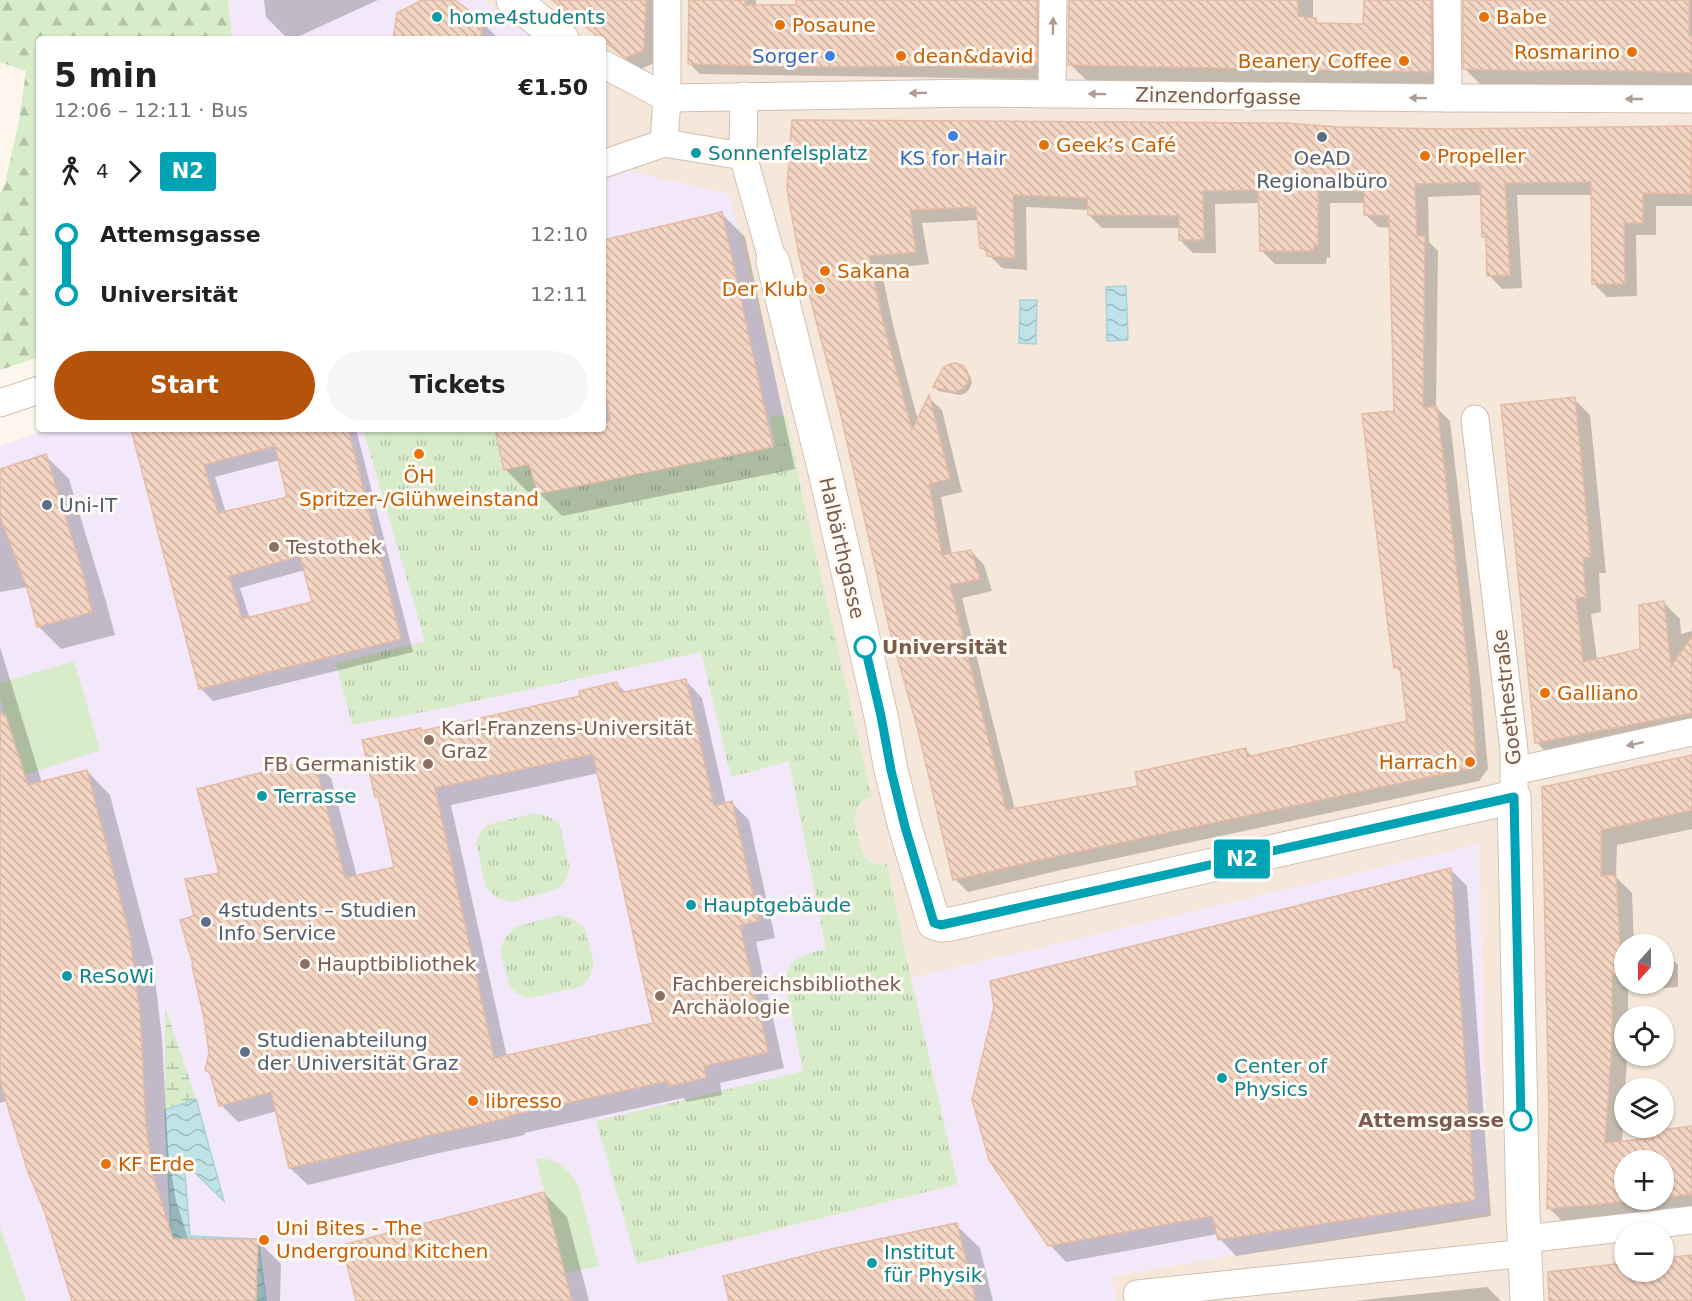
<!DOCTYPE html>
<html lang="en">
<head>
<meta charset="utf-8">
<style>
	body { margin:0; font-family:"DejaVu Sans",sans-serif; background:#f6f6f6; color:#202124; height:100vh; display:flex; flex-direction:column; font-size:22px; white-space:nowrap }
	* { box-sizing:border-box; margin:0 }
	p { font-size:20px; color:#757577 }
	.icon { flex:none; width:33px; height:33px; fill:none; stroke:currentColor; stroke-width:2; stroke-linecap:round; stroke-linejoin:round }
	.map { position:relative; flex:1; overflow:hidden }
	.panel { position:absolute; left:36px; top:36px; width:570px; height:396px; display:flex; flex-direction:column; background:#fff; border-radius:6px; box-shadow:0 2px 4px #0004 }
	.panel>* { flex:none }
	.badge { padding:0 12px; border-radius:4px; font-size:21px; line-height:39px }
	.needle { width:39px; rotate:201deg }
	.fabs { position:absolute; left:1614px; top:934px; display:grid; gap:12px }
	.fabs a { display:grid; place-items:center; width:60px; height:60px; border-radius:50%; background:#fff; box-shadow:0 2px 4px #0004; font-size:30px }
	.map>.badge { position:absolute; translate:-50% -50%; box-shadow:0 0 0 3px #fff }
	.legs { display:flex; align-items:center; gap:9px; height:66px; padding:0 18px; font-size:20px }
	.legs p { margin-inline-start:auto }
	.head { display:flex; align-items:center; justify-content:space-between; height:102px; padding:0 18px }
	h1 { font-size:33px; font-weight:800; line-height:45px }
	.primary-button { display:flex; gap:12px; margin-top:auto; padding:12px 18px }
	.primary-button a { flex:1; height:69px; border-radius:36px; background:#b45309; color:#fff; font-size:24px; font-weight:800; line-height:69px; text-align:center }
	.primary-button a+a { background:#f6f6f6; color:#202124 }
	ul { padding:0 18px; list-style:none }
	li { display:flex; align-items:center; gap:21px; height:60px; font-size:22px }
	li i { display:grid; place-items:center; width:9px; height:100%; margin:0 8px; background:currentColor }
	li i::after { content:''; width:15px; height:15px; margin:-8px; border:4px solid; border-radius:50%; background:#fff }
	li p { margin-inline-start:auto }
	li:first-child i { background:linear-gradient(#0000 50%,currentColor 0) }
	li:last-child i { background:linear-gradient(currentColor 50%,#0000 0) }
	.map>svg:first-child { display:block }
	.residential { fill:#f5e8da; fill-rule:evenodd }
	.education { fill:#f3e8fa }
	.grass { fill:#d8ecc9 }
	.forest { fill:url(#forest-firs) }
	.wetland { fill:url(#wetland-marsh) }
	.park { fill:url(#park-tufts) }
	.water { fill:url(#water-waves); stroke:#a5d3da; stroke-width:1.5 }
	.shadow { fill:#0003; fill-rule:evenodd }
	.building { fill:url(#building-back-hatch); stroke:#e6bba3; stroke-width:1.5; fill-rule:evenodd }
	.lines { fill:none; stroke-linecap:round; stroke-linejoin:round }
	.street-casing { stroke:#d1beb0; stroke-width:29 }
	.secondary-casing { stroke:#d6c0b0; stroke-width:35 }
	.street { stroke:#fff; stroke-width:27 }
	.secondary { stroke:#fff; stroke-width:33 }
	.oneway { fill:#af9d94 }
	.line-1-casing { stroke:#fff; stroke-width:14 }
	.line-1 { stroke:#00a3b4; stroke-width:9 }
	.culture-dot { fill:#0f9aa8; stroke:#fffaf3; stroke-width:2 }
	.food-dot { fill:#e8710a; stroke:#fffaf3; stroke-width:2 }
	.shop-dot { fill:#3f7fe0; stroke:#fffaf3; stroke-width:2 }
	.service-dot { fill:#5c6f8a; stroke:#fffaf3; stroke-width:2 }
	.education-dot { fill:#8d6e63; stroke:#fffaf3; stroke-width:2 }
	.stop-1-dot { fill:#fff; stroke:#00a3b4; stroke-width:3 }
	.labels { text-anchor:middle; stroke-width:6; stroke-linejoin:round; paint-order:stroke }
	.culture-label { font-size:20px; fill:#0d838f; stroke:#fffaf3; text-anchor:start }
	.food-label { font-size:20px; fill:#c56008; stroke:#fffaf3; text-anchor:start }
	.shop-label { font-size:20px; fill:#366cbe; stroke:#fffaf3; text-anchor:end }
	.street-label { font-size:20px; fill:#7a5c4d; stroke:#fffaf3 }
	.service-label { font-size:20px; fill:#4e5e75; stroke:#fffaf3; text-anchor:start }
	.education-label { font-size:20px; fill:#785e54; stroke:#fffaf3; text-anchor:start }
	.stop-label { font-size:20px; font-weight:bold; fill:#7a5c4d; stroke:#fffaf3; text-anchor:start }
</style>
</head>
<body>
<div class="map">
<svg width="1692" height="1301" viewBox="0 0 1692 1301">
	<defs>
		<pattern id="forest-firs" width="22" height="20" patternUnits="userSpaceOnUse" patternTransform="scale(1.5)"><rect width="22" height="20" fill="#d8ecc9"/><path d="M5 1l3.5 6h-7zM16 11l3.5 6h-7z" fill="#b4c2a5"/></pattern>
		<pattern id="wetland-marsh" width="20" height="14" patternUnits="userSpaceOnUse" patternTransform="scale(1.5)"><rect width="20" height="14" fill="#d8ecc9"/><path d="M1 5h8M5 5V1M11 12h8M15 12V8" fill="none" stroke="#b4c2a5"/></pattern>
		<pattern id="park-tufts" width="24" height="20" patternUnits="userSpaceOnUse" patternTransform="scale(1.5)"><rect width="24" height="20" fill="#d8ecc9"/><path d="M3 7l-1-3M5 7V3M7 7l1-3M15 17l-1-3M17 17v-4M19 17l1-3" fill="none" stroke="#b4c2a5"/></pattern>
		<pattern id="water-waves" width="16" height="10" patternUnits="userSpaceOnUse" patternTransform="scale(1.5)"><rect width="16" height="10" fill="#bfe3e8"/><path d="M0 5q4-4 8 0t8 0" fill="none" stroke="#a0bbbe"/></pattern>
		<pattern id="building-back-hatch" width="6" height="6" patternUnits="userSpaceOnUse" patternTransform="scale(1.5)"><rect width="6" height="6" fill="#f3d5c3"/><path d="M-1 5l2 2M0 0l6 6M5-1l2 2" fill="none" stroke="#cab0a1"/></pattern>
	</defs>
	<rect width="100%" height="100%" fill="#fdf6ec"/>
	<path class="residential" d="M484,0H1692V1301H1117L1110,1276L1488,1212L1479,845L911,979L887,864H878L866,859L861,850L855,823L857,807L867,798L872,797L803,498L792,442L747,266L603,158V39H534ZM1624,945H1664V984H1624ZM1624,1017H1664V1056H1624ZM1624,1089H1664V1128H1624ZM1624,1161H1664V1200H1624ZM1624,1233H1664V1272H1624Z"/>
	<g class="education">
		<polygon points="228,0 484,0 534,39 232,39"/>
		<polygon points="603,158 620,169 729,194 792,442 803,498 872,797 867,798 857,807 855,823 861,850 866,858 878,864 887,864 911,978 1479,844 1488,1212 1111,1276 1117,1301 15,1301 0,1255 0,446 49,429 603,429"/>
	</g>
	<g class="grass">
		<polygon points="786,415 792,442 791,448 722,458 775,446 770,417"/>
		<polygon points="74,661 100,750 25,775 0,698 0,683"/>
		<path d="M536,1159C558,1157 570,1170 579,1188L599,1266L565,1273Z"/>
		<polygon points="0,1225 1,1230 26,1301 0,1301"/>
	</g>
	<polygon class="forest" points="0,0 228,0 232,39 39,39 39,357 0,370 0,193 5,184 19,121 26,71 0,62"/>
	<polygon class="wetland" points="165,1006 196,1099 165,1109"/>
	<g class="park">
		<path d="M363,429H495L504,470L529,464L538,494L792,442L803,498L872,797C852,802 854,820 858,835C860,843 861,851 866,858C871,864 879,865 887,864L911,979L958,1184L637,1264L596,1121L803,1071L786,987C785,958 802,955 826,949L789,761L731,777L701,652L439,709L352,725L336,663L425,641Z"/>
		<polygon points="535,813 547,816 559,823 570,869 566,880 558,889 512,902 496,897 486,888 476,843 480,833 487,825"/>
		<polygon points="560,915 572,919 584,927 594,963 589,978 580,987 529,998 517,994 509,985 500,950 505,938 515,927"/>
	</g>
	<g class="water">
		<polygon points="1126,286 1128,340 1107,341 1106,287"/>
		<polygon points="1020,300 1037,300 1036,344 1019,343"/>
		<polygon points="196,1099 224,1201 184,1162 190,1236 258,1239 266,1301 241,1301 178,1259 171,1233 165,1110"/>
	</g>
	<g class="shadow">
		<polygon points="264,0 378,0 293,39 332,36 335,39 288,39 266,17"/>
		<polygon points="425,0 453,0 481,21 499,39 394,39"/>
		<polygon points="551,0 657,0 656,62 639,70 603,41 603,39 600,39"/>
		<polygon points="690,0 756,0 756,7 797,6 797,0 1038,0 1048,10 1043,79 700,74 689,63"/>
		<polygon points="1070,0 1313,0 1313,19 1321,25 1364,26 1365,0 1464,0 1455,3 1448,88 1086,80 1070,64"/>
		<polygon points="1464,0 1692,0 1692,88 1481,85 1465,69"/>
		<path d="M1339,128L1446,130L1692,128V206H1656V235H1636L1637,296L1607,297L1594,284L1593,195H1517L1522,288L1502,289L1489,275L1487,240L1484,237L1482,195L1428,197L1429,242L1438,251L1436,407L1450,421L1481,688L1488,769L1479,781L1061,870L968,892L955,879L789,189ZM1260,203L1262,251L1275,264H1326L1327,257L1330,258V203H1365V214L1378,227L1391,228L1396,412V667L1402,674L1409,723L1253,757L1246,750L1140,787L1015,810L962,598L992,591L984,565L971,551L952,555L941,497L962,492L942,410L929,398L918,421L894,329L881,269L929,264L922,223L978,220L981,247L1002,268L1027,270L1026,207L1089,210V215L1102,228H1180V240L1193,253H1216L1215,204Z"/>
		<polygon points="722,214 745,237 795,469 562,516 539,493 538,490 528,492 505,469 497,429 603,429 603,241"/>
		<polygon points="963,368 970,376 972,382 970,388 966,393 960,395 938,391 935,387"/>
		<polygon points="1574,399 1590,415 1606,573 1599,573 1601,612 1591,614 1597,660 1642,651 1664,603 1680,619 1681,634 1692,631 1692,732 1552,758 1536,742"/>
		<path d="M133,429H356L413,652L213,701L201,689ZM280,460L289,498L226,513L215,477ZM305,570L314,603L250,619L240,588Z"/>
		<polygon points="46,456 69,479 105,598 115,635 61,649 38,626 28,587 0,592 0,470"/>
		<polygon points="0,647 42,783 87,771 110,795 153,961 162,1038 168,1150 176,1201 189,1241 258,1241 281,1264 280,1301 74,1301 45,1209 8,1100 0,1103"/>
		<path d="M685,680L702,698L726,804L732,803L749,820L775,938L756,942L784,1068L720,1083L722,1095L687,1102L683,1098L524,1133L525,1135L439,1153L308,1185L290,1168L277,1111L238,1122L221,1105L212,1075L207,1070L210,1054L196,917L221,874L313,761L331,778L357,877L395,868L381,801L376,796L420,729L423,732L582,697L617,684L626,693ZM599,773L655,1024L507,1057L451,805Z"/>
		<path d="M1692,756V829L1617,845L1616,877L1632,893L1634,945H1624V984H1664V951L1678,965V987L1628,990V1017H1624V1056H1627V1058L1622,1143L1656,1139L1692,1128V1211L1565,1224L1549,1208L1551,1113L1543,788ZM1624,1161H1664V1200H1624Z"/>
		<polygon points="1451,870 1467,886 1491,1216 1236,1256 1220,1239 1218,1234 1066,1262 1050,1245"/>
		<polygon points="544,1193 567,1217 589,1301 358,1301"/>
		<polygon points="956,1225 980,1248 993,1301 731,1301"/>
		<polygon points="1487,1287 1501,1301 1355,1301 1381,1298"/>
	</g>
	<g class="building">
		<polygon points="422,0 455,0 482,20 481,39 393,39 397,13"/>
		<polygon points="552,0 646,0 644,50 625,58"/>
		<polygon points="689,0 745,0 745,5 796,5 796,0 1037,0 1037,64 1032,64 1032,69 925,66 805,67 688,64"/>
		<polygon points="1069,0 1298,0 1298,16 1316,18 1316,23 1363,24 1364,0 1431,0 1432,72 1068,65"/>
		<polygon points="1463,0 1689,0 1689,36 1692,36 1692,73 1595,70 1528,71 1463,69"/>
		<path d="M792,120L1286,123L1339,127L1446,129L1692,126L1691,194L1643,193V223H1624L1625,284H1592L1591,182L1505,183L1510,275L1487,276L1486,237H1482L1480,182L1415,184L1417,236H1425L1423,408L1437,406L1469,674L1476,756L1466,769L1048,858L953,880L918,730L890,631L839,407L799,256L787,189ZM1258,190L1260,251H1314V245H1318V190L1364,191V215L1389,216L1394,411L1362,414L1387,618L1394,668L1400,667L1407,721L1247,757L1246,748L1135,772L1138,786L1006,810L950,585L980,579L971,550L942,555L929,484L950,479L929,395L912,430L881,314L869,256L916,252L910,210L976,207L980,248L987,249V256L1015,258L1013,195L1087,198L1088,215L1179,216V240H1204L1203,191Z"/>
		<polygon points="722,212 773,447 538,494 529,464 504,470 495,429 603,429 603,423 611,421 603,384 603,240"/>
		<polygon points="956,363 964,366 967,371 969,378 967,384 963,389 955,392 933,387 943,368 949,364"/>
		<polygon points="1575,397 1591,557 1583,558 1586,597 1576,598 1583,662 1640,649 1639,605 1664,601 1671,667 1692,636 1692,713 1535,743 1501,405"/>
		<path d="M131,429H348L401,639L199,689ZM275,446L287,497L218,513L204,465ZM300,556L312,602L242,619L229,576Z"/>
		<polygon points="46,454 83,574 92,612 37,627 27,588 0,517 0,469"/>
		<path d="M686,679L714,806L732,801L759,921L740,925L768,1052L704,1066L706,1078L669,1086L668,1081L580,1100L508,1116V1118L422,1137L289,1168L271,1092L219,1106L210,1073L205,1070L209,1053L204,1018L192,965L193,964L180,920L194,916L185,879L219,873L197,789L314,759L345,878L394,867L378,796L375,797L362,740L421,728V731L580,696L579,691L617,682L620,693ZM593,754L653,1023L494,1058L435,788Z"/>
		<polygon points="0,714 5,714 28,785 87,770 130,937 140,1014 146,1126 153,1176 173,1239 258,1239 256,1301 72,1301 44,1210 28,1172 0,1081"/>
		<polygon points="1692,755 1692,810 1601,830 1601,876 1616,875 1620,948 1624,948 1624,974 1612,975 1612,1041 1605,1143 1654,1138 1654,1131 1692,1126 1692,1194 1664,1198 1664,1161 1624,1161 1624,1200 1644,1200 1547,1209 1549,1113 1542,787"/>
		<polygon points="1451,868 1475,1200 1218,1240 1212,1216 1048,1246 989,1160 972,1100 994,1007 990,981"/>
		<polygon points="544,1192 572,1301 356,1301 342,1245"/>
		<polygon points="957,1223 976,1301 729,1301 723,1276 831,1249"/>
		<polygon points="1692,1255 1692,1301 1549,1301 1548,1272 1624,1263 1624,1272 1664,1272 1664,1258"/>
	</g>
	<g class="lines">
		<g class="street-casing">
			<g id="street">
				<polyline points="1447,0 1448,98"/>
				<polyline points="603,64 667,98 977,93 1448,98 1692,99"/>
				<polyline points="1052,94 1053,0"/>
				<polyline points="744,96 743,156 773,262"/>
				<polyline points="664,143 667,98 667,0"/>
				<polyline points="603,164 664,143 743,156"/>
				<polyline points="0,403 39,390"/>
				<polyline points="1475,419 1514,750 1514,797"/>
				<polyline points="1515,771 1692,732"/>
				<polyline points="1525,1239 1692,1220"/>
				<polyline points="1137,1294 1526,1253"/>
			</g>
		</g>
		<g class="secondary-casing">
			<g id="secondary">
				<polyline points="513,0 562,39"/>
				<polyline points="773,262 825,472 881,716 891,770 905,827 934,923 941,925 951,924 1514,797 1523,1214 1527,1301"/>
			</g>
		</g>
		<use href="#street" class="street"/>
		<use href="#secondary" class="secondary"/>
	</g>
	<defs><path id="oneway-solid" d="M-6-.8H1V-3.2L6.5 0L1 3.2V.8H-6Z" transform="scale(1.5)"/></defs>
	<g class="oneway">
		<use href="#oneway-solid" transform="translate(1053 26) rotate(-89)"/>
		<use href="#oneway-solid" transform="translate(918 93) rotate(179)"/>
		<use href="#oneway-solid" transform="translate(1097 94) rotate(-179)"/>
		<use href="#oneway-solid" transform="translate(1418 98) rotate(-179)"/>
		<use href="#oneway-solid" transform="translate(1634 99) rotate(-180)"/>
		<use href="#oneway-solid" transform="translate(1635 744) rotate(168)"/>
	</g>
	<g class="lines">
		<g class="line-1-casing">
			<polyline id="line-1" points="865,647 881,716 891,770 905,827 934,923 941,925 1514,797 1521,1120"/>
		</g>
		<use href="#line-1" class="line-1"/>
	</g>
	<g class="culture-dot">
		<circle cx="437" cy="17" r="6"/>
		<circle cx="696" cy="153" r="6"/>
		<circle cx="262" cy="796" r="6"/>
		<circle cx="691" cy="905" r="6"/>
		<circle cx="67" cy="976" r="6"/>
		<circle cx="1222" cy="1078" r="6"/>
		<circle cx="872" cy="1263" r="6"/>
	</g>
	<g class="food-dot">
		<circle cx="1484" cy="17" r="6"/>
		<circle cx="780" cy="25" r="6"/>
		<circle cx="1632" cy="52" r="6"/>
		<circle cx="901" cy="56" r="6"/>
		<circle cx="1404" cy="61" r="6"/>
		<circle cx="1044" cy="145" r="6"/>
		<circle cx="1425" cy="156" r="6"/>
		<circle cx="825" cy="271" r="6"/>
		<circle cx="820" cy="289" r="6"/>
		<circle cx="419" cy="454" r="6"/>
		<circle cx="1545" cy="693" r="6"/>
		<circle cx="1470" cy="762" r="6"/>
		<circle cx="473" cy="1101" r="6"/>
		<circle cx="106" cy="1164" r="6"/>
		<circle cx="264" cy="1240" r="6"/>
	</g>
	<g class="shop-dot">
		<circle cx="830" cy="56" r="6"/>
		<circle cx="953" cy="136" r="6"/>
	</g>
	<g class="service-dot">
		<circle cx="1322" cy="137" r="6"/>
		<circle cx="47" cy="505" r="6"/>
		<circle cx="206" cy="922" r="6"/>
		<circle cx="245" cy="1052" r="6"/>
	</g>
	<g class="education-dot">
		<circle cx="274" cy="547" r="6"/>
		<circle cx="429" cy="740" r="6"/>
		<circle cx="428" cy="764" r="6"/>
		<circle cx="305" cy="964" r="6"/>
		<circle cx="660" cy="996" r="6"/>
	</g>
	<g class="stop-1-dot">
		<circle cx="865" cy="647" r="10"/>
		<circle cx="1521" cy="1120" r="10"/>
	</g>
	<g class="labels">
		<g class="culture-label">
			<text x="449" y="24">home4students</text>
			<text x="708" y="160">Sonnenfelsplatz</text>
			<text x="274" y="803">Terrasse</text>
			<text x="703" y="912">Hauptgebäude</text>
			<text x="79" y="983">ReSoWi</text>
			<text x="1234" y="1073">Center of<tspan x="1234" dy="23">Physics</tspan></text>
			<text x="884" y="1259">Institut<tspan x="884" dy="23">für Physik</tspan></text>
		</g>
		<g class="food-label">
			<text x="1496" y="24">Babe</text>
			<text x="792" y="32">Posaune</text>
			<text x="1620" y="59" text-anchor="end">Rosmarino</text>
			<text x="913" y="63">dean&amp;david</text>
			<text x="1392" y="68" text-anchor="end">Beanery Coffee</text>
			<text x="1056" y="152">Geek’s Café</text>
			<text x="1437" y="163">Propeller</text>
			<text x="837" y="278">Sakana</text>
			<text x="808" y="296" text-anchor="end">Der Klub</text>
			<text x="419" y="483" text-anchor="middle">ÖH<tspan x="419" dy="23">Spritzer-/Glühweinstand</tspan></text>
			<text x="1557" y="700">Galliano</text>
			<text x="1458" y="769" text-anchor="end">Harrach</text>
			<text x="485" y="1108">libresso</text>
			<text x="118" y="1171">KF Erde</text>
			<text x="276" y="1235">Uni Bites - The<tspan x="276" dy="23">Underground Kitchen</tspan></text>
		</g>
		<g class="shop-label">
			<text x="818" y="63">Sorger</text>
			<text x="953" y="165" text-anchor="middle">KS for Hair</text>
		</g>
		<g class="street-label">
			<text transform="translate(1218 96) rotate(1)" y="7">Zinzendorfgasse</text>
			<text transform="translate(842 548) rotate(77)" y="7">Halbärthgasse</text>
			<text transform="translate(1507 697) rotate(-96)" y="7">Goethestraße</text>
		</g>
		<g class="service-label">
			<text x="1322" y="165" text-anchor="middle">OeAD<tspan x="1322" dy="23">Regionalbüro</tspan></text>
			<text x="59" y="512">Uni-IT</text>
			<text x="218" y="917">4students – Studien<tspan x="218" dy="23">Info Service</tspan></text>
			<text x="257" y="1047">Studienabteilung<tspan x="257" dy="23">der Universität Graz</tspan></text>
		</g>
		<g class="education-label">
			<text x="286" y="554">Testothek</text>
			<text x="441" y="735">Karl-Franzens-Universität<tspan x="441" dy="23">Graz</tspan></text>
			<text x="416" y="771" text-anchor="end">FB Germanistik</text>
			<text x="317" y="971">Hauptbibliothek</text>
			<text x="672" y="991">Fachbereichsbibliothek<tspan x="672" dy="23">Archäologie</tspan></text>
		</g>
		<g class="stop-label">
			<text x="882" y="654">Universität</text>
			<text x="1504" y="1127" text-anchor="end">Attemsgasse</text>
		</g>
	</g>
</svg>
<div class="fabs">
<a><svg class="needle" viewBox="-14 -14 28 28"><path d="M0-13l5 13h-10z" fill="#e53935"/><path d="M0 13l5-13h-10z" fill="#757577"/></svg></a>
<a><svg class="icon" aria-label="locate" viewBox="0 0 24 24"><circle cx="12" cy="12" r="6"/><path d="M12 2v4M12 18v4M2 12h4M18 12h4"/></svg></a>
<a><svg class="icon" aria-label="layers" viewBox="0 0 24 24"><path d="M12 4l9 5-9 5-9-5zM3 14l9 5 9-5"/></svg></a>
<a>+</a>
<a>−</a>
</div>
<b class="badge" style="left:1242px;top:859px;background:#00a3b4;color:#fff">N2</b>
<section class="panel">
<div class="head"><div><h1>5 min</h1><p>12:06 – 12:11 · Bus</p></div><b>€1.50</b></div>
<div class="legs"><svg class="icon" aria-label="walk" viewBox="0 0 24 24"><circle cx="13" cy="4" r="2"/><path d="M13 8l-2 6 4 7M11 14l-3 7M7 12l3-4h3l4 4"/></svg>4<svg class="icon" aria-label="forward" viewBox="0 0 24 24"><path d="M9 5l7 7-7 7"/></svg><b class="badge" style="background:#00a3b4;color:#fff">N2</b></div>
<ul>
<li><i style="color:#00a3b4"></i><b>Attemsgasse</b><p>12:10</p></li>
<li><i style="color:#00a3b4"></i><b>Universität</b><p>12:11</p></li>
</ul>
<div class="primary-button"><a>Start</a><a>Tickets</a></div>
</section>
</div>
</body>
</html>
